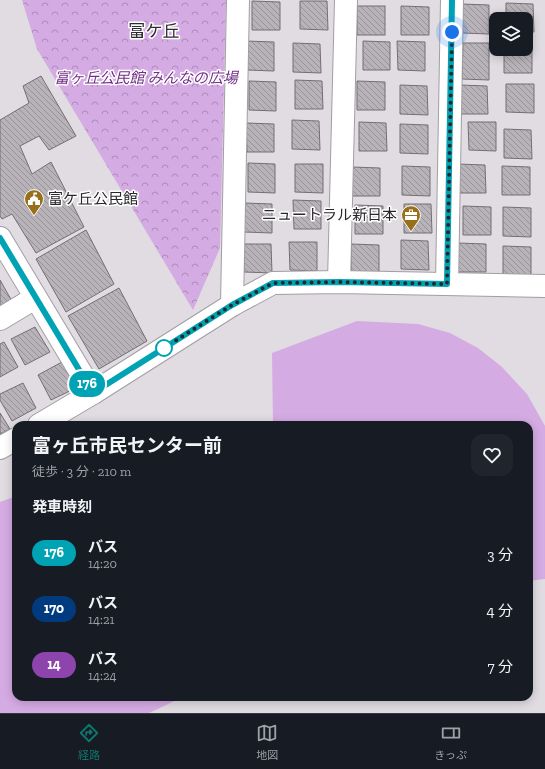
<!DOCTYPE html>
<html lang="ja">
<head>
<meta charset="utf-8">
<style>
	body { margin:0; font-family:"Zilla Slab","Noto Sans JP",serif; background:#20242c; color:#f1f3f6; height:100vh; display:flex; flex-direction:column; font-size:15px; white-space:nowrap }
	* { box-sizing:border-box; margin:0 }
	p { font-size:13px; color:#9ea1a6 }
	.icon { flex:none; width:22px; height:22px; fill:none; stroke:currentColor; stroke-width:2; stroke-linecap:round; stroke-linejoin:round }
	.map { position:relative; flex:1; overflow:hidden }
	.sheet { position:absolute; left:12px; top:421px; width:521px; height:280px; display:flex; flex-direction:column; background:#171b24; border-radius:12px; box-shadow:0 2px 10px #0003 }
	.sheet>* { flex:none }
	.badge { padding:0 8px; border-radius:13px; font-size:14px; line-height:26px }
	.tools { position:absolute; left:489px; top:12px; display:grid; gap:8px }
	.tools a { display:grid; place-items:center; width:44px; height:44px; border-radius:8px; background:#171b24; box-shadow:0 2px 10px #0003; font-size:20px }
	.you { position:absolute; width:20px; height:20px; margin:-10px; border:3px solid #fff; border-radius:50%; background:#1a73e8; box-shadow:0 0 0 6px #1a73e833 }
	.map>.badge { position:absolute; translate:-50% -50%; box-shadow:0 0 0 2px #fff }
	h2 { padding:0 20px; font-size:15px; line-height:36px }
	.round { display:grid; place-items:center; flex:none; width:42px; height:42px; border-radius:12px; background:#20242c }
	.headline { display:flex; align-items:center; justify-content:space-between; height:68px; padding:0 20px }
	h1 { font-size:19px; font-weight:700; line-height:30px }
	ul { padding:0; list-style:none }
	li { display:flex; align-items:center; gap:12px; height:56px; padding:0 20px }
	li div { flex:1 }
	li b { display:block; font-size:15px }
	li em { font-style:normal }
	li .badge { min-width:44px; font-weight:700; text-align:center }
	.menu { display:flex; justify-content:space-around; align-items:center; height:56px; border-top:1px solid #363941; background:#171b24; font-size:11px; color:#9ea1a6 }
	.menu a { display:grid; justify-items:center; gap:2px }
	.menu .selected { color:#0f766e }
	.map>svg:first-child { display:block }
	.forest { fill:url(#forest-crowns) }
	.garden { fill:#d5abe4 }
	.building { fill:url(#building-back-hatch); stroke:#736f74 }
	.lines { fill:none; stroke-linecap:round; stroke-linejoin:round }
	.minor-casing { stroke:#a29ea4; stroke-width:24 }
	.minor { stroke:#fff; stroke-width:22 }
	.line-casing { stroke:#fff; stroke-width:9 }
	.line { stroke:#00a3b4; stroke-width:6 }
	.walk { stroke:#29272a; stroke-width:4; stroke-dasharray:0 7.2 }
	.stop-dot { fill:#fff; stroke:#00a3b4; stroke-width:2 }
	.labels { text-anchor:middle; stroke-width:3; stroke-linejoin:round; paint-order:stroke }
	.park-label { font-size:15px; font-style:italic; fill:#712f86; stroke:#fff }
	.poi-label { font-size:15px; fill:#29272a; stroke:#fff; text-anchor:start }
	.quarter-label { font-size:17px; fill:#2e2b2f; stroke:#fff }
</style>
</head>
<body>
<div class="map">
<svg width="545" height="713" viewBox="0 0 545 713">
	<defs>
		<pattern id="forest-crowns" width="20" height="18" patternUnits="userSpaceOnUse"><rect width="20" height="18" fill="#d5abe4"/><path d="M2 6a3 3 0 1 1 6 0M12 15a3 3 0 1 1 6 0" fill="none" stroke="#ad8bb9"/></pattern>
		<pattern id="building-back-hatch" width="6" height="6" patternUnits="userSpaceOnUse"><rect width="6" height="6" fill="#b8b3b9"/><path d="M-1 5l2 2M0 0l6 6M5-1l2 2" fill="none" stroke="#969297"/></pattern>
	</defs>
	<rect width="100%" height="100%" fill="#e0dce2"/>
	<polygon class="forest" points="22,0 226,0 220,248 193,310 37,49"/>
	<g class="garden">
		<polygon points="357,321 418,324 450,333 478,348 502,367 527,394 545,426 545,579 529,581 529,425 273,425 272,353"/>
		<polygon points="16,496 16,697 183,697 149,713 0,713 0,502"/>
	</g>
	<g class="building">
		<polygon points="252,1 280,2 280,30 252,30"/>
		<polygon points="300,1 327,1 328,30 300,29"/>
		<polygon points="506,3 533,4 534,32 526,32 526,19 506,19"/>
		<polygon points="461,4 489,5 489,34 462,33"/>
		<rect x="357" y="6" width="28" height="29"/>
		<polygon points="401,6 429,7 429,35 401,35"/>
		<polygon points="246,41 274,42 274,71 247,70"/>
		<polygon points="363,41 390,42 390,70 363,70"/>
		<polygon points="397,41 425,42 425,71 398,70"/>
		<polygon points="293,43 320,44 321,73 293,72"/>
		<polygon points="463,43 489,43 489,80 462,79"/>
		<polygon points="526,45 532,45 532,73 504,73 504,49 526,49"/>
		<polygon points="41,76 76,136 49,150 39,136 20,146 32,174 51,162 84,227 36,253 12,214 2,219 0,216 0,120 29,103 23,86"/>
		<polygon points="295,80 322,81 323,109 295,109"/>
		<polygon points="249,81 276,82 276,111 249,110"/>
		<polygon points="357,81 385,82 385,110 357,110"/>
		<polygon points="506,84 534,84 534,113 506,112"/>
		<polygon points="400,85 427,86 428,115 400,114"/>
		<polygon points="460,85 487,86 488,114 460,114"/>
		<polygon points="292,120 319,121 320,150 292,149"/>
		<polygon points="359,122 386,123 387,151 359,151"/>
		<polygon points="468,122 496,122 496,151 469,150"/>
		<polygon points="246,123 274,124 274,152 247,152"/>
		<polygon points="400,124 428,125 428,154 400,153"/>
		<polygon points="504,129 531,130 532,159 504,158"/>
		<polygon points="248,163 275,164 275,193 248,192"/>
		<polygon points="295,164 323,164 323,193 295,192"/>
		<polygon points="458,164 485,165 486,193 458,193"/>
		<polygon points="402,166 430,167 430,196 402,195"/>
		<polygon points="502,166 530,167 530,195 502,195"/>
		<polygon points="352,167 380,168 380,196 352,196"/>
		<polygon points="293,200 321,201 321,229 294,229"/>
		<polygon points="244,203 272,204 272,233 244,232"/>
		<polygon points="404,204 431,204 432,233 404,233"/>
		<polygon points="355,205 383,206 383,234 355,234"/>
		<polygon points="463,206 491,207 491,235 463,235"/>
		<polygon points="503,207 531,208 531,237 503,236"/>
		<polygon points="86,230 114,284 66,312 36,259"/>
		<polygon points="401,240 428,241 429,270 401,269"/>
		<polygon points="289,242 317,242 317,271 290,270"/>
		<polygon points="458,243 486,244 486,272 458,272"/>
		<polygon points="244,244 271,244 272,273 244,272"/>
		<polygon points="351,244 379,245 379,274 351,273"/>
		<polygon points="503,246 531,247 531,275 503,275"/>
		<polygon points="0,280 13,303 0,309"/>
		<polygon points="119,288 147,341 99,369 68,316"/>
		<polygon points="35,327 50,352 25,365 11,339"/>
		<polygon points="4,342 18,367 0,377 0,344"/>
		<polygon points="62,362 76,388 51,400 38,375"/>
		<polygon points="23,383 36,408 12,421 0,400 0,394"/>
		<polygon points="0,413 10,429 0,434"/>
	</g>
	<g class="lines">
		<g class="minor-casing">
			<g id="minor">
				<polyline points="0,238 93,393"/>
				<polyline points="339,282 346,0"/>
				<polyline points="447,284 452,0"/>
				<polyline points="232,305 238,0"/>
				<polyline points="0,319 35,298"/>
				<polyline points="39,425 93,393 232,305 273,283 339,282 545,286"/>
				<polyline points="0,448 16,439"/>
			</g>
		</g>
		<use href="#minor" class="minor"/>
	</g>
	<g class="lines">
		<g class="line-casing">
			<polyline id="line" points="0,238 93,393 232,305 273,283 339,282 447,284 452,0"/>
		</g>
		<use href="#line" class="line"/>
		<polyline class="walk" points="164,348 232,305 273,283 339,282 447,284 452,32"/>
	</g>
	<defs>
		<g id="civic-pin" transform="scale(1)"><path d="M0 17L-7.5 6A9.5 9.5 0 1 1 7.5 6Z" fill="#986f1b" stroke="#fff"/><path d="M-.6-6.5H3V-4.5H.6V-3L4-1V1h2V6H-6V1h2V-1L-.6-3ZM-1.2 2.5V6h2.4V2.5Z" fill="#fff"/></g>
		<g id="office-pin" transform="scale(1)"><path d="M0 17L-7.5 6A9.5 9.5 0 1 1 7.5 6Z" fill="#986f1b" stroke="#fff"/><path d="M-6-3h4V-5.5h4V-3h4V5H-6ZM-1-4.5V-3h2v-1.5ZM-6 0V1H6V0Z" fill="#fff"/></g>
	</defs>
	<g fill-rule="evenodd">
		<use href="#civic-pin" x="34" y="199"/>
		<use href="#office-pin" x="411" y="215"/>
	</g>
	<circle class="stop-dot" cx="164" cy="348" r="8"/>
	<g class="labels">
		<g class="park-label">
			<text x="146" y="83">富ヶ丘公民館 みんなの広場</text>
		</g>
		<g class="poi-label">
			<text x="48" y="204">富ケ丘公民館</text>
			<text x="397" y="220" text-anchor="end">ニュートラル新日本</text>
		</g>
		<g class="quarter-label">
			<text x="154" y="37">富ケ丘</text>
		</g>
	</g>
</svg>
<div class="tools">
<a><svg class="icon" aria-label="layers" viewBox="0 0 24 24"><path d="M12 4l9 5-9 5-9-5zM3 14l9 5 9-5"/></svg></a>
</div>
<div class="you" style="left:452px;top:32px"></div>
<b class="badge" style="left:87px;top:384px;background:#00a3b4;color:#fff">176</b>
<section class="sheet">
<div class="headline"><div><h1>富ヶ丘市民センター前</h1><p>徒歩 · 3 分 · 210 m</p></div><a class="round"><svg class="icon" aria-label="heart" viewBox="0 0 24 24"><path d="M12 20l-8-8c-3-5 5-10 8-4 3-6 11-1 8 4z"/></svg></a></div>
<h2>発車時刻</h2>
<ul>
<li><span class="badge" style="background:#00a3b4;color:#fff">176</span><div><b>バス</b><p>14:20</p></div><em>3 分</em></li>
<li><span class="badge" style="background:#003b80;color:#fff">170</span><div><b>バス</b><p>14:21</p></div><em>4 分</em></li>
<li><span class="badge" style="background:#8e44ad;color:#fff">14</span><div><b>バス</b><p>14:24</p></div><em>7 分</em></li>
</ul>
</section>
</div>
<nav class="menu">
<a class="selected"><svg class="icon" aria-label="directions" viewBox="0 0 24 24"><path d="M12 3l9 9-9 9-9-9zM9 14v-3h6M13 9l2 2-2 2"/></svg>経路</a>
<a><svg class="icon" aria-label="map" viewBox="0 0 24 24"><path d="M3 6l6-2 6 2 6-2v14l-6 2-6-2-6 2zM9 4v14M15 6v14"/></svg>地図</a>
<a><svg class="icon" aria-label="tickets" viewBox="0 0 24 24"><path d="M3 7h18v10H3zM15 7v10"/></svg>きっぷ</a>
</nav>
</body>
</html>
